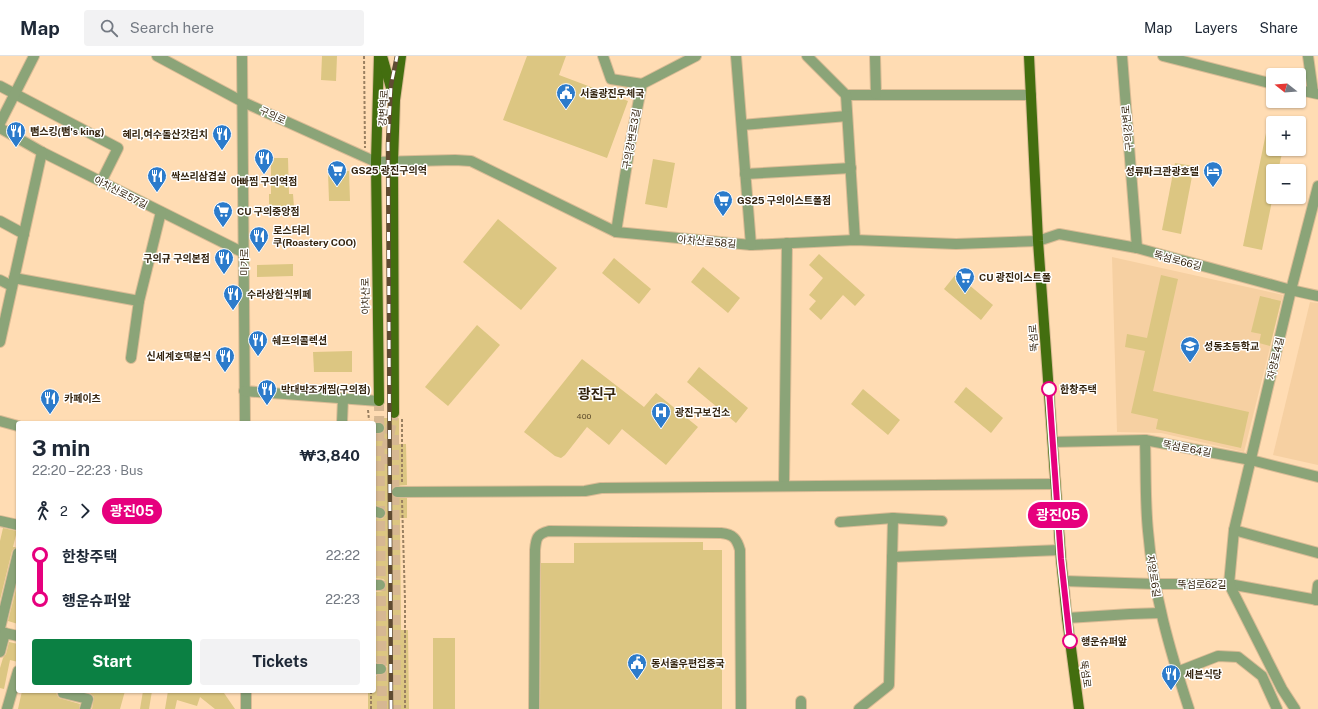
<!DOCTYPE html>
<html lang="en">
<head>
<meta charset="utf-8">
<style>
	body { margin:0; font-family:"Public Sans","Noto Sans KR",sans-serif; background:#f2f2f3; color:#1f2937; height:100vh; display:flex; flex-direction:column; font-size:15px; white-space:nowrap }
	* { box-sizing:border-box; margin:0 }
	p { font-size:13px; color:#747a83 }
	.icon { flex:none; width:22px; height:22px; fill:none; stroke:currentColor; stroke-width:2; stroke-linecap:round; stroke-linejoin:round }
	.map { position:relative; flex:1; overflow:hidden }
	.sheet { position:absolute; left:16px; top:365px; width:360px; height:272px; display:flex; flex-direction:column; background:#fff; border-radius:4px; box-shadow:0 1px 3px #0004 }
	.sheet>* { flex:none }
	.badge { padding:0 8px; border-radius:13px; font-size:14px; line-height:26px }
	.needle { width:26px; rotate:287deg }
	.controls { position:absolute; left:1266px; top:12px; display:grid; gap:8px }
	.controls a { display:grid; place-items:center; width:40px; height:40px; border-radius:4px; background:#fff; box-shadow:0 1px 3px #0004; font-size:20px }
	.map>.badge { position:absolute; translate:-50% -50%; box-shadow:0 0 0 2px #fff }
	.legs { display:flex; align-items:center; gap:6px; height:44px; padding:0 16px; font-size:13px }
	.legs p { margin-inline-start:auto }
	.overview { display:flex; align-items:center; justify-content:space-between; height:68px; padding:0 16px }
	h1 { font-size:22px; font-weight:700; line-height:30px }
	.button { display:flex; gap:8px; margin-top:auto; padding:8px 16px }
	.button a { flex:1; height:46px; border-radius:4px; background:#0b8043; color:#fff; font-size:16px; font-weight:700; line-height:46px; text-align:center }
	.button a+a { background:#f2f2f3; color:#1f2937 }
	ul { padding:0 16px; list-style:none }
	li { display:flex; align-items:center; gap:14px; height:44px; font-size:15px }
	li i { display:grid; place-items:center; width:6px; height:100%; margin:0 5px; background:currentColor }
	li i::after { content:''; width:10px; height:10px; margin:-5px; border:3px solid; border-radius:50%; background:#fff }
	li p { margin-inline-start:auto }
	li:first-child i { background:linear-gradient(#0000 50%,currentColor 0) }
	li:last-child i { background:linear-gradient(currentColor 50%,#0000 0) }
	header { display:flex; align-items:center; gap:24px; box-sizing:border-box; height:56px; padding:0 20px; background:#fff; border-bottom:1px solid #e0e1e3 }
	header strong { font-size:19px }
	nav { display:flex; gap:22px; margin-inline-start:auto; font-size:14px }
	.search { width:280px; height:36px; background:#f2f2f3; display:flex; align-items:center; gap:10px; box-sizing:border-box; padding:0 14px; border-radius:4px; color:#747a83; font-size:15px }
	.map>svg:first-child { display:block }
	.built { fill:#f6d0a2 }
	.building { fill:#dcc682 }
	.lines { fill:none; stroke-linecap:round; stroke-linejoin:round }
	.major-tunnel { stroke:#d6b792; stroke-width:10; stroke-dasharray:10 5; stroke-linecap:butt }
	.minor-casing { stroke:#dabb95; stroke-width:12 }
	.major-casing { stroke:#dabb95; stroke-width:12 }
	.path { stroke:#9a8061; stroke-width:2; stroke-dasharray:3 2; stroke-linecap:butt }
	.minor { stroke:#8ba478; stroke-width:10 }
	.major { stroke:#436e0f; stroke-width:10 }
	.rail-casing { stroke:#5f4b32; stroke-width:4.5 }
	.rail { stroke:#fff; stroke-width:3; stroke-dasharray:9; stroke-linecap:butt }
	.line-1-casing { stroke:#fff; stroke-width:9 }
	.line-1 { stroke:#e6007e; stroke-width:6 }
	.stop-1-dot { fill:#fff; stroke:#e6007e; stroke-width:2 }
	.labels { text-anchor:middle; stroke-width:3; stroke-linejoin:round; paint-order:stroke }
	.number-label { font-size:8px; fill:#5e4c2c }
	.poi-label { font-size:10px; font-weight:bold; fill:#34240f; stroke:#fff; text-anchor:start }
	.street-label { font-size:10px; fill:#34240f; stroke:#fff }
	.stop-label { font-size:10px; font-weight:bold; fill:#34240f; stroke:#fff; text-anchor:start }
	.district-label { font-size:14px; font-weight:bold; fill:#34240f; stroke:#fff }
</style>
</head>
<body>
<header>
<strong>Map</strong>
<div class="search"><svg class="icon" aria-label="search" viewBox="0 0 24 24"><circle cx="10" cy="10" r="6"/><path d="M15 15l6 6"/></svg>Search here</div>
<nav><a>Map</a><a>Layers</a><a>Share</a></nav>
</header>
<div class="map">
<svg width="1318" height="653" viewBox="0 0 1318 653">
	<rect width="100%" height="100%" fill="#ffdcb3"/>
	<g class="built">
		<polygon points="1112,201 1283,239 1244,396 1161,377 1117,376"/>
		<polygon points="1310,246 1318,247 1318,409 1273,399"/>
	</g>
	<g class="building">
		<polygon points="322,0 337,0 336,25 321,24"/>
		<polygon points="527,0 566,0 559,19 628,45 607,102 503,64"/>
		<polygon points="1266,77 1273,79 1273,93 1283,93 1278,115 1273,115 1273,140 1262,194 1243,190"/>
		<polygon points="271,102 288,102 289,138 293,138 294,151 269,152 269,138 271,138"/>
		<polygon points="653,103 675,107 667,152 645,148"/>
		<polygon points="1175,107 1194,110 1181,178 1162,174"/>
		<polygon points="349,115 350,145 329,145 328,116"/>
		<polygon points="498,163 557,212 521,254 463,206"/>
		<polygon points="819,198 865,239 855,250 843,239 821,264 809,253 816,245 809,239 823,222 809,209"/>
		<polygon points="614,202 651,233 639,248 602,217"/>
		<polygon points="293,208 293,220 257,221 257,209"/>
		<polygon points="703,211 740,242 728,257 691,226"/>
		<polygon points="956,218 993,249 981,264 944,233"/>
		<polygon points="1161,219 1178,223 1153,335 1249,356 1241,392 1156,373 1158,363 1131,357 1145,295 1125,291 1127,278 1147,282"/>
		<polygon points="1260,240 1281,245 1270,290 1259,287 1261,278 1251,276"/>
		<polygon points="477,269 500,289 448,350 425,331"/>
		<polygon points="352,295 352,316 314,316 313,296"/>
		<polygon points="582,303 644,351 656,337 698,371 666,409 622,373 609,389 587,371 565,399 561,402 555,400 524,376"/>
		<polygon points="699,311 748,352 736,367 687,326"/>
		<polygon points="966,331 1003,362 991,377 954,346"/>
		<polygon points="863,333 900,364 888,379 851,348"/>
		<polygon points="374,362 390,362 394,363 399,362 399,388 406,388 407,429 394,430 392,432 391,436 394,442 407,442 407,462 400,462 401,574 408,574 409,653 368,653 368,635 374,635 374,620 384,619 387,613 387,610 384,607 374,606 375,536 383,535 386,529 386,526 383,523 374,522 374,462 382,463 386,459 386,456 382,451 374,449 374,378 382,378 385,372 383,367 374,366"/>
		<polygon points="3,472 17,475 13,491 16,491 12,495 0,544 0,485"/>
		<polygon points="703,486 703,494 722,494 722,653 540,653 541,507 574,507 574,487"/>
		<polygon points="18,525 18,568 8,565"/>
		<rect x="433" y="582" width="22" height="71"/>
		<polygon points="9,586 18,588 18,606 10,604 4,633 0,632 0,612 3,602 6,598"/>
		<polygon points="22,635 56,635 57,639 59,642 80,648 79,653 18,653"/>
		<polygon points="83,635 125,635 120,653 92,653 94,641 90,637"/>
		<polygon points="143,635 152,635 149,653 140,653"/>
		<polygon points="168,635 219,635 224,637 235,653 215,653 200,641 197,650 177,644 175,653 165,653"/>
	</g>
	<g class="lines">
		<g class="major-tunnel">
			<polyline points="379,345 382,653"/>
			<polyline points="394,379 396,653"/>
			<polyline points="386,408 386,394 394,357"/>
		</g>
		<g class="minor-casing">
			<g id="minor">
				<polyline points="157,0 243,46 376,106 455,104 471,105 616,176 751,189 855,184 956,188 1038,185 1059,178 1137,192 1291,234 1318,240"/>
				<polyline points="242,0 245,367"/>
				<polyline points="603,0 611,23 642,28"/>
				<polyline points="736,0 751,189"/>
				<polyline points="807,0 846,39 1031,39"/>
				<polyline points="875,0 876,38"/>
				<polyline points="1122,0 1137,192"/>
				<polyline points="1163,0 1273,28"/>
				<polyline points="1308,0 1313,36"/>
				<polyline points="0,30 118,92 101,126"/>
				<polyline points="1299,34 1318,38"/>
				<polyline points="846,39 855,184"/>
				<polyline points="0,67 34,0"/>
				<polyline points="742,69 847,60"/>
				<polyline points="0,72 42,96 244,197"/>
				<polyline points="745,118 851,112"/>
				<polyline points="0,165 24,178"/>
				<polyline points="616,176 630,89 642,28 696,0"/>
				<polyline points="14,222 139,245"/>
				<polyline points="0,224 12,230"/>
				<polyline points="0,286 42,96"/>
				<polyline points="131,302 139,245 161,156"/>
				<polyline points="244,335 379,345"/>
				<polyline points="0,365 18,370"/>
				<polyline points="342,367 343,342"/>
				<polyline points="374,372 379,372"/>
				<path d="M1145,384C1146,414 1145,445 1148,475C1153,536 1170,595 1189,653"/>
				<polyline points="1053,386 1145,384 1251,404 1318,421"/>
				<polyline points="784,430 787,187"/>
				<polyline points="397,436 585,435 601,432 1055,428"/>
				<polyline points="374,455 380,457"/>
				<polyline points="0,465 18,469"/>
				<polyline points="840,466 893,462 942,465"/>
				<polyline points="1234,474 1318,497"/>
				<polyline points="892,501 1060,494"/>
				<polyline points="1064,525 1155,528 1229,528 1318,544"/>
				<polyline points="374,529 380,529"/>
				<polyline points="1316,544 1318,529"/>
				<polyline points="1067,562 1130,558 1161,557"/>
				<polyline points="0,572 18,497"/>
				<polyline points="0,576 18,580"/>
				<polyline points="0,596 5,577"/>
				<polyline points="374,613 381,613"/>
				<polyline points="1177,616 1218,600 1238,601 1262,620 1277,653"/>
				<polyline points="63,635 63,637 88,643 85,653"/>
				<polyline points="246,635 246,653"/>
				<polyline points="7,653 18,615"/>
				<path d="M534,653L535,494C536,482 537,478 549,475L721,477C733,478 737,483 740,494L741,653"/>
				<polyline points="801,653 801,645"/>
				<polyline points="859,653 889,629 893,462"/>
				<polyline points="1295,653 1282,633 1229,528 1234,474 1291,234 1318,130"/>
			</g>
		</g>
		<g class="major-casing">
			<g id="major">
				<polyline points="379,0 376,106 379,345"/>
				<polyline points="382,0 393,39"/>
				<polyline points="1029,0 1038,185 1061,503 1067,562 1079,653"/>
				<polyline points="394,357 393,106 395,44 401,0"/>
			</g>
		</g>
		<g class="path">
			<polyline points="364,0 365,92"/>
			<polyline points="368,354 369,364"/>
			<polyline points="402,426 402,362"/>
			<polyline points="402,444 405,544 405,653"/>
			<polyline points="371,635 371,653"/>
		</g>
		<use href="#minor" class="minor"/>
		<use href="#major" class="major"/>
		<g class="rail-casing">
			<polyline id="rail" points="391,653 388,88 391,29 397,0"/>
		</g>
		<use href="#rail" class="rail"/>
	</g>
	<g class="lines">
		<g class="line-1-casing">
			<polyline id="line-1" points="1049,333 1061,503 1070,585"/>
		</g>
		<use href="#line-1" class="line-1"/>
	</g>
	<defs>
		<g id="civic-pin" transform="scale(1)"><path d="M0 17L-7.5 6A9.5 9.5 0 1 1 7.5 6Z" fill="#2c7bcb" stroke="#fff"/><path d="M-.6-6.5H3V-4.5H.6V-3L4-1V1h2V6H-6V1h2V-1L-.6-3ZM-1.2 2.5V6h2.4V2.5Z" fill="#fff"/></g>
		<g id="restaurant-pin" transform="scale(1)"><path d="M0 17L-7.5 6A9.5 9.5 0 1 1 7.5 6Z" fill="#2c7bcb" stroke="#fff"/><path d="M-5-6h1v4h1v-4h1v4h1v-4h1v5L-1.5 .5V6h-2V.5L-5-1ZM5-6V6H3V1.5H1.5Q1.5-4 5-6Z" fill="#fff"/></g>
		<g id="supermarket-pin" transform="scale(1)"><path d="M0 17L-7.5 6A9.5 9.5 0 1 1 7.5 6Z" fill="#2c7bcb" stroke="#fff"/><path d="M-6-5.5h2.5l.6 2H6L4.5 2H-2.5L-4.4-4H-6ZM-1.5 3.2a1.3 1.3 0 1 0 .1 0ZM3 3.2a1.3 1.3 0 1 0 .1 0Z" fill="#fff"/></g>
		<g id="hotel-pin" transform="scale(1)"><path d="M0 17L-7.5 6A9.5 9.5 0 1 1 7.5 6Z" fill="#2c7bcb" stroke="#fff"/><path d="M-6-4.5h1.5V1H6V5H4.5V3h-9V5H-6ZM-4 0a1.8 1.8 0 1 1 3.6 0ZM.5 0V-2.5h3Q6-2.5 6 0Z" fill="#fff"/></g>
		<g id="school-pin" transform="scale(1)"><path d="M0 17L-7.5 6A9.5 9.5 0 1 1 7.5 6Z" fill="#2c7bcb" stroke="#fff"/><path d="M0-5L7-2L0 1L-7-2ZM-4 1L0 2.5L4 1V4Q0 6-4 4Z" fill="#fff"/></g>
		<g id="hospital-pin" transform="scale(1)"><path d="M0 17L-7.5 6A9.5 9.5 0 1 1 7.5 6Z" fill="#2c7bcb" stroke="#fff"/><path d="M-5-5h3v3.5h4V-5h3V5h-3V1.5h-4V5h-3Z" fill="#fff"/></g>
	</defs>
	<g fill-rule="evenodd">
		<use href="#civic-pin" x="566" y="37"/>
		<use href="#restaurant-pin" x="16" y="75"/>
		<use href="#restaurant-pin" x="222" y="78"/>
		<use href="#restaurant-pin" x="264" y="102"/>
		<use href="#supermarket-pin" x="337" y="114"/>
		<use href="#hotel-pin" x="1213" y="115"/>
		<use href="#restaurant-pin" x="157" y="120"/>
		<use href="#supermarket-pin" x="723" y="144"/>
		<use href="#supermarket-pin" x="223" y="155"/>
		<use href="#restaurant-pin" x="259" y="180"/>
		<use href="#restaurant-pin" x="224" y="202"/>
		<use href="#supermarket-pin" x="965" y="221"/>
		<use href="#restaurant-pin" x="233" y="238"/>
		<use href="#restaurant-pin" x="258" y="284"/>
		<use href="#school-pin" x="1190" y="290"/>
		<use href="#restaurant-pin" x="225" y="300"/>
		<use href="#restaurant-pin" x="267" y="333"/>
		<use href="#restaurant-pin" x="50" y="342"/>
		<use href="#hospital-pin" x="661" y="356"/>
		<use href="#civic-pin" x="637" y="607"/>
		<use href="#restaurant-pin" x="1171" y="618"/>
	</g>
	<g class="stop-1-dot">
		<circle cx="1049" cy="333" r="7"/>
		<circle cx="1070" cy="585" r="7"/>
	</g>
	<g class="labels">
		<g class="number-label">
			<text x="584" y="363">400</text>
		</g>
		<g class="poi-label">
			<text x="580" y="41">서울광진우체국</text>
			<text x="30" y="79">뻠스킹(뻠's king)</text>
			<text x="208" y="82" text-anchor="end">혜리,여수돌산갓김치</text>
			<text x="351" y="118">GS25 광진구의역</text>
			<text x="1199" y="119" text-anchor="end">성류파크관광호텔</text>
			<text x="171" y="124">싹쓰리삼겹살</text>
			<text x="264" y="129" text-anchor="middle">아빠찜 구의역점</text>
			<text x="737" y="148">GS25 구의이스트폴점</text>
			<text x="237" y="159">CU 구의중앙점</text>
			<text x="273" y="178">로스터리<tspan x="273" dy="12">쿠(Roastery COO)</tspan></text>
			<text x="210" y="206" text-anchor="end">구의규 구의본점</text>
			<text x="979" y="225">CU 광진이스트폴</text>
			<text x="247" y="242">수라상한식뷔페</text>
			<text x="272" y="288">쉐프의콜렉션</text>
			<text x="1204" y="294">성동초등학교</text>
			<text x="211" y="304" text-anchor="end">신세계호떡분식</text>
			<text x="281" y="337">박대박조개찜(구의점)</text>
			<text x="64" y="346">카페이츠</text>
			<text x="675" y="360">광진구보건소</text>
			<text x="651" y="611">동서울우편집중국</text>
			<text x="1185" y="622">세븐식당</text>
		</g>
		<g class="street-label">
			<text transform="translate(383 52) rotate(-87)" y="4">강변역로</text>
			<text transform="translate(273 59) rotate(25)" y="4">구의로</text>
			<text transform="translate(1127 72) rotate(-95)" y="4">구의강변로</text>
			<text transform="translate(631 83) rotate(-80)" y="4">구의강변로3길</text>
			<text transform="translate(121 136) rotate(27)" y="4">아차산로57길</text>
			<text transform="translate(707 185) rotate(5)" y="4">아차산로58길</text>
			<text transform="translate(1178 204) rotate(15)" y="4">뚝섬로66길</text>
			<text transform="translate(244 206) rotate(-90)" y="4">미가로</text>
			<text transform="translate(365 240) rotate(-91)" y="4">아차산로</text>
			<text transform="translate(1033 282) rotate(-94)" y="4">뚝섬로</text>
			<text transform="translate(1275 302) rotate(-77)" y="4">자양로4길</text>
			<text transform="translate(1187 392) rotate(11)" y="4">뚝섬로64길</text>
			<text transform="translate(1154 520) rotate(81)" y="4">자양로6길</text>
			<text x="1202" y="532">뚝섬로62길</text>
			<text transform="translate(1086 618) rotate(82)" y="4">뚝섬로</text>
		</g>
		<g class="stop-label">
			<text x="1060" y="337">한창주택</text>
			<text x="1081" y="589">행운슈퍼앞</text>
		</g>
		<g class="district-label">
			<text x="597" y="343">광진구</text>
		</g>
	</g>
</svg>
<div class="controls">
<a><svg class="needle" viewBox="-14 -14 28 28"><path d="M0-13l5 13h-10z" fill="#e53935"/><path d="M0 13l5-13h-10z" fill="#747a83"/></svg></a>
<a>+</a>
<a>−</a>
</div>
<b class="badge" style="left:1058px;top:459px;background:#e6007e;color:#fff">광진05</b>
<section class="sheet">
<div class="overview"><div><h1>3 min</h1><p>22:20 – 22:23 · Bus</p></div><b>₩3,840</b></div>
<div class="legs"><svg class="icon" aria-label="walk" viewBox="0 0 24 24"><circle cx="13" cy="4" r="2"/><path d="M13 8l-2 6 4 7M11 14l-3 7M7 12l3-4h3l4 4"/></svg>2<svg class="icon" aria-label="forward" viewBox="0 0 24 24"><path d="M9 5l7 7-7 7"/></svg><b class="badge" style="background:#e6007e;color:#fff">광진05</b></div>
<ul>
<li><i style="color:#e6007e"></i><b>한창주택</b><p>22:22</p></li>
<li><i style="color:#e6007e"></i><b>행운슈퍼앞</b><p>22:23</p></li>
</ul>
<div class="button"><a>Start</a><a>Tickets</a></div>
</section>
</div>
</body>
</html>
